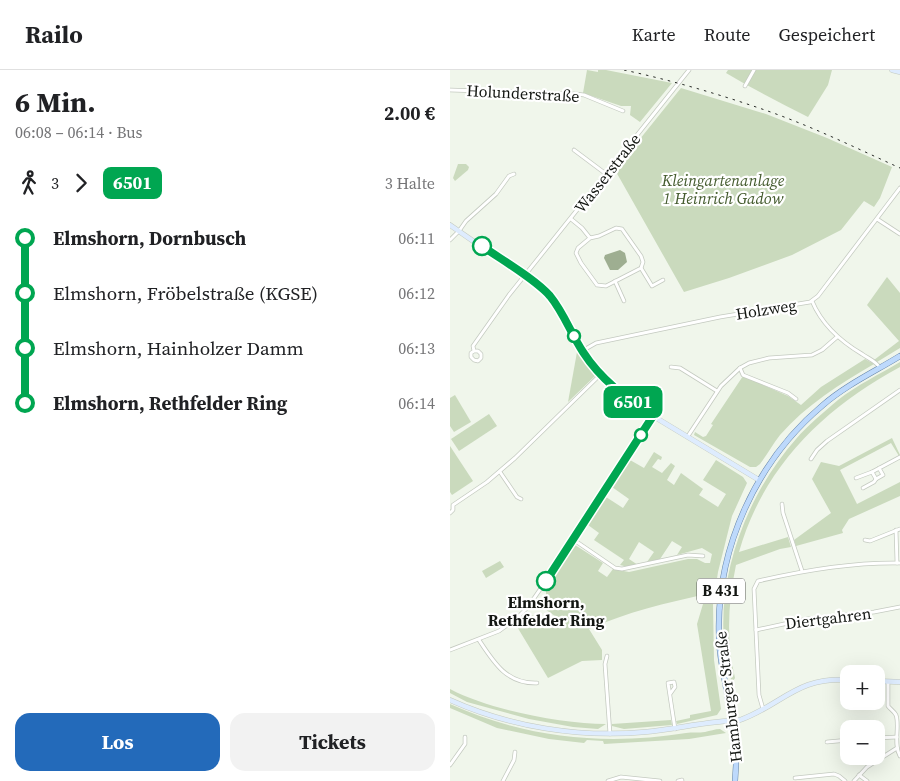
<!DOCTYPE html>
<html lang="de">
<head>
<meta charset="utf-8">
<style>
	body { margin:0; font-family:"Source Serif 4",serif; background:#f2f2f2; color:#202124; height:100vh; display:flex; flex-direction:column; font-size:19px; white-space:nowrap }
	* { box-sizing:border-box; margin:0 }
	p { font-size:16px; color:#757577 }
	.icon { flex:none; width:28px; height:28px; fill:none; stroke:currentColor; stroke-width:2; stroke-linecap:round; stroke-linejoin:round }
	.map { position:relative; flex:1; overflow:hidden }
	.details { display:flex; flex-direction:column; background:#fff; width:450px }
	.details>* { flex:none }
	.badge { padding:0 10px; border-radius:8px; font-size:18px; line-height:32px }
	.fabs { position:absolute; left:390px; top:595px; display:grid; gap:10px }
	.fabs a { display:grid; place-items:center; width:45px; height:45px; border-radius:10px; background:#fff; box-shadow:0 5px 20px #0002; font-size:25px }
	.map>.badge { position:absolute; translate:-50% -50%; box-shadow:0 0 0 2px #fff }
	.legs { display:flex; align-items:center; gap:8px; height:55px; padding:0 15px; font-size:16px }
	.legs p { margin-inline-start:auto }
	.summary { display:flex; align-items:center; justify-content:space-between; height:85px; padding:0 15px }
	h1 { font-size:28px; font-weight:700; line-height:38px }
	.action { display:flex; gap:10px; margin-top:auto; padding:10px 15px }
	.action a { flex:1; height:58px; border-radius:15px; background:#236aba; color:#fff; font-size:20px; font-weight:700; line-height:58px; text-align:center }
	.action a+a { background:#f2f2f2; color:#202124 }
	ul { padding:0 15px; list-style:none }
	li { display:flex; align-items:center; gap:18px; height:55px; font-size:19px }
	li i { display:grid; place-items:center; width:8px; height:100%; margin:0 6px; background:currentColor }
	li i::after { content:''; width:12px; height:12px; margin:-6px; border:4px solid; border-radius:50%; background:#fff }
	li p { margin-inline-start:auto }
	li:first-child i { background:linear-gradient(#0000 50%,currentColor 0) }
	li:last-child i { background:linear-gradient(currentColor 50%,#0000 0) }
	header { display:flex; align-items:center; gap:30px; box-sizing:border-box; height:70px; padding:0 25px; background:#fff; border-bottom:1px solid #e0e0e0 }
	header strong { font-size:24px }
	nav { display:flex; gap:28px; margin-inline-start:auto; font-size:18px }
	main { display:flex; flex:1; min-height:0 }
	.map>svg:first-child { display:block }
	.green { fill:#cadabd }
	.water { fill:#9eae91 }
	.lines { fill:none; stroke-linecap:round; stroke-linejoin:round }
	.street-casing { stroke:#c4cac0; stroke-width:4.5 }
	.secondary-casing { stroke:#c4cac0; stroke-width:5.5 }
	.primary-casing { stroke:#6584a9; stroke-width:6 }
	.street { stroke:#fff; stroke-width:3 }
	.secondary { stroke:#deecfe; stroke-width:4.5 }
	.primary { stroke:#bdd9fc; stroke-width:5 }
	.rail { stroke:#292c28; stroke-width:1; stroke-dasharray:2.5 5; stroke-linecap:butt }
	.line-1-casing { stroke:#fff; stroke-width:11 }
	.line-1 { stroke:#00a651; stroke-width:8 }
	.stop-1-dot { fill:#fff; stroke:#00a651; stroke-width:2.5 }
	.labels { text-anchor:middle; stroke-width:4.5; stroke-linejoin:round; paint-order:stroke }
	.shield { fill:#fff; stroke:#5a5c59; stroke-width:1 }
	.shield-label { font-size:15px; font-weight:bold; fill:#131612 }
	.street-label { font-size:16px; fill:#131612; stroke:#fff }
	.park-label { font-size:16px; font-style:italic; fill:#445b2e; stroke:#fff }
	.stop-label { font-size:16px; font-weight:bold; fill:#131612; stroke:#fff }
</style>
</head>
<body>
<header>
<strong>Railo</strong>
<nav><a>Karte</a><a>Route</a><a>Gespeichert</a></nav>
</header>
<main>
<section class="details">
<div class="summary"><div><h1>6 Min.</h1><p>06:08 – 06:14 · Bus</p></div><b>2.00 €</b></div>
<div class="legs"><svg class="icon" aria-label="walk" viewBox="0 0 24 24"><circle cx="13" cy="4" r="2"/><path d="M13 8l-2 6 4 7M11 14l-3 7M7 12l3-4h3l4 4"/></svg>3<svg class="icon" aria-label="forward" viewBox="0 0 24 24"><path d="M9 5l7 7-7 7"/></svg><b class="badge" style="background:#00a651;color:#fff">6501</b><p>3 Halte</p></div>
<ul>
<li><i style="color:#00a651"></i><b>Elmshorn, Dornbusch</b><p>06:11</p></li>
<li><i style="color:#00a651"></i><span>Elmshorn, Fröbelstraße (KGSE)</span><p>06:12</p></li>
<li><i style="color:#00a651"></i><span>Elmshorn, Hainholzer Damm</span><p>06:13</p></li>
<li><i style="color:#00a651"></i><b>Elmshorn, Rethfelder Ring</b><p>06:14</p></li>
</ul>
<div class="action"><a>Los</a><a>Tickets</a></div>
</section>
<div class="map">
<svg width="450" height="711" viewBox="0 0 450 711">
	<rect width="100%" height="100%" fill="#f0f6eb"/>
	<g class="green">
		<polygon points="137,0 148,2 148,0 156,0 222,13 190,52 180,45 181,36 171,36 133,23"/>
		<path d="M278,0H382L378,15L358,47C330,33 303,19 276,3Z"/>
		<polygon points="231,18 316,44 377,68 442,97 430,128 424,137 414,131 391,160 342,185 279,208 234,222 165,100"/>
		<polygon points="8,94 16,94 19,97 18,100 5,111 3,108"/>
		<polygon points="437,207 450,223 450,278 427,292 424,290 449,271 417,235"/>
		<polygon points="127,282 145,306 118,332"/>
		<path d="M415,289L424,294C390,314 356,335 330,365C323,374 317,385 310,394L306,397H300L244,365L245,362L253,367L256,366L263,355L261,354L293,306L338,326L351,335L371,317Z"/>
		<path d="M450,292V297C374,338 313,397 289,482L338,467L341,477L330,479L286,495C278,533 276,570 285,608L282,613C279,600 275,586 274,572C268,500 299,422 346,369C358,355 374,342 388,330C407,315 430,304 450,292Z"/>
		<polygon points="5,325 21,352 4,362 0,356 0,328"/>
		<polygon points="39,344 47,356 9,381 1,369"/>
		<polygon points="442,368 450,385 449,386 441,373 390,400 407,434 450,412 450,426 399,449 392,460 393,463 346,476 344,470 381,443 362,409 371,392 389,396"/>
		<polygon points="0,376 23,411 2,425 0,422"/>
		<path d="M204,382L212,387L211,390L208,389L202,397L212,403L221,393L225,396L217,410L224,415L231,403L253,419L249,425L268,437L276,424L253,410L266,390L293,407L297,413L282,446L268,502L263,535L264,590L271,639L267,645L227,654L226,651L240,648V645L261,641L247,554L256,524C216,533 177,542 139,559L152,580V590L132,591L98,608L66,555L79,543L99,556L105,546L86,533L89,529L94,528L96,526V520L125,475L153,493L148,501L157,507L163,499L179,502L238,489H247L255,493H260L262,484L252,478L227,485L232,477L222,471L210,489L197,492L204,482L189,472L179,489L188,495L178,497L170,495L174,490L144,470L149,463L138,455L156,427L173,438L179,429L162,417L180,390L194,398Z"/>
		<polygon points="50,491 54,497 36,508 32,501"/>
		<path d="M0,619C40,640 111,654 156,654L148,659L123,657L79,649L17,632L0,623Z"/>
		<path d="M0,634C75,668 155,676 236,663C242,662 249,663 255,662C260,661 265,659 270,659L276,663L239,669L154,674L153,671L137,670L134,673L99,669L47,658L0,638Z"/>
		<polygon points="221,650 222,655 174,659 162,656 162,654"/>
	</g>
	<polygon class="water" points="170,180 175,183 177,192 168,200 160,200 154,188 155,185"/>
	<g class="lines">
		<g class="street-casing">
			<g id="street">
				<polyline points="295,16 304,0"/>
				<polyline points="0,20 126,24 134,25 173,41"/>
				<polyline points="124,80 156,104"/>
				<polyline points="121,149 132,158 140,168 149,166 166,158 172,159 191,186 193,192 191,198 156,216 147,215 131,193 126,183 128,178 140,168"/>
				<polyline points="427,149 450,164"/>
				<polyline points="0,170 9,161 16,151 46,124 59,106 64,104"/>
				<polyline points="191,198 202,216 213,210"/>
				<polyline points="165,211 174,231"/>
				<path d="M362,231C372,255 390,271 412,284C419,289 426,291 430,298"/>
				<polyline points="24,281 28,281 31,284 31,288 28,291 24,290 21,287 21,283 24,281 23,276 59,225 239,0"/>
				<polyline points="132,281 146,273 270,247 360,232 368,226 450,118"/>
				<polyline points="221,297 230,298 267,321"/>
				<polyline points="290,298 293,305 338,323 346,329"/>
				<polyline points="238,366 271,316 290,298 299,293 319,288 362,285 372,280 387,267"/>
				<polyline points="361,389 367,380 377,371 450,320"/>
				<polyline points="429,398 433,405 426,409 422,402 450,387"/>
				<polyline points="50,402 67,427 71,429"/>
				<polyline points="406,408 422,402"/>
				<polyline points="413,418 424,412 426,409"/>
				<polyline points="332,434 333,443 352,501"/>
				<polyline points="0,443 3,440 3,435 37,412 65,388 150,305"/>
				<polyline points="446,460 447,493"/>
				<polyline points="124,470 165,498 172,499 238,485 253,486"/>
				<polyline points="415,470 420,471 450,459"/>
				<polyline points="306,560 357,549 424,542 450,537"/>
				<path d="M29,570C44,593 57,614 87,613"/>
				<polyline points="0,580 49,561 67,548 78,537 124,470 151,425 203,346"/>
				<polyline points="157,586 155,594 160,664"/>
				<path d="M438,612V636C440,639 444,641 446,645C450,656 443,674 450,686"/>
				<polyline points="220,624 225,617 224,612 218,613 225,659"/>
				<path d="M313,639L309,625L304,519L308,511C355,500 401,492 450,493"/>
				<polyline points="426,668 447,667"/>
				<polyline points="377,672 399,670"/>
				<polyline points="0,695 15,674 15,667"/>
				<polyline points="409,705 417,711"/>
				<polyline points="345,708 384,704 389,706 395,711"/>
				<polyline points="53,711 64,690 65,682"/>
				<polyline points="158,711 171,707 210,711"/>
				<polyline points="228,711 232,710"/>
				<polyline points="404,711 417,697 447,678"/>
			</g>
		</g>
		<g class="secondary-casing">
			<g id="secondary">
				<polyline points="442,0 450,2"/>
				<polyline points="0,155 95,221 109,238 132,281 150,305 168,322 203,346 309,410"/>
				<polyline points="426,611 450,612"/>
				<path d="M0,630C60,657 129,668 195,662C227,659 258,651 290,650C332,635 347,606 399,610"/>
			</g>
		</g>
		<g class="primary-casing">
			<path id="primary" d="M285,711L286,695L285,679C282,657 279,634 275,612C272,597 269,582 269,566C266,479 306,391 373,335C396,315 424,302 450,286"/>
		</g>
		<use href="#street" class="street"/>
		<use href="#secondary" class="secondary"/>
		<use href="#primary" class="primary"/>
		<path class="rail" d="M174,0C220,10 265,23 309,38C357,54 404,77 450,98"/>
	</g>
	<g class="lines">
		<g class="line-1-casing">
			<path id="line-1" d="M32,176C52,190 85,209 100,226C114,243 121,264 133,282C151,310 176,328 203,346L96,511"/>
		</g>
		<use href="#line-1" class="line-1"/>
	</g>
	<g class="stop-1-dot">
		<circle cx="32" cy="176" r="9"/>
		<circle cx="124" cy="266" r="6"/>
		<circle cx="191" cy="365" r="6"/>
		<circle cx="96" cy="511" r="9"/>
	</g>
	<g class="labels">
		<rect class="shield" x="247" y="508.5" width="48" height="25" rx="4"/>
		<g class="shield-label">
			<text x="271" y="526">B 431</text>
		</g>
		<g class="street-label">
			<text transform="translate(73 23) rotate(3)" y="6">Holunderstraße</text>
			<text transform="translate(157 103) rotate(-52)" y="6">Wasserstraße</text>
			<text transform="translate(316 239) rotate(-9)" y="6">Holzweg</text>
			<text transform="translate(378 548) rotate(-7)" y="6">Diertgahren</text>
			<text transform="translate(278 627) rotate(-97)" y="6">Hamburger Straße</text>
		</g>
		<g class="park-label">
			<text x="273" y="116">Kleingartenanlage<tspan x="273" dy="18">1 Heinrich Gadow</tspan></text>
		</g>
		<g class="stop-label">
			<text x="96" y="538">Elmshorn,<tspan x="96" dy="18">Rethfelder Ring</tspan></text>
		</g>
	</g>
</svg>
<div class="fabs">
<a>+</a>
<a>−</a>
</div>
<b class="badge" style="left:183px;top:332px;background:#00a651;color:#fff">6501</b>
</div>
</main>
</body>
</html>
